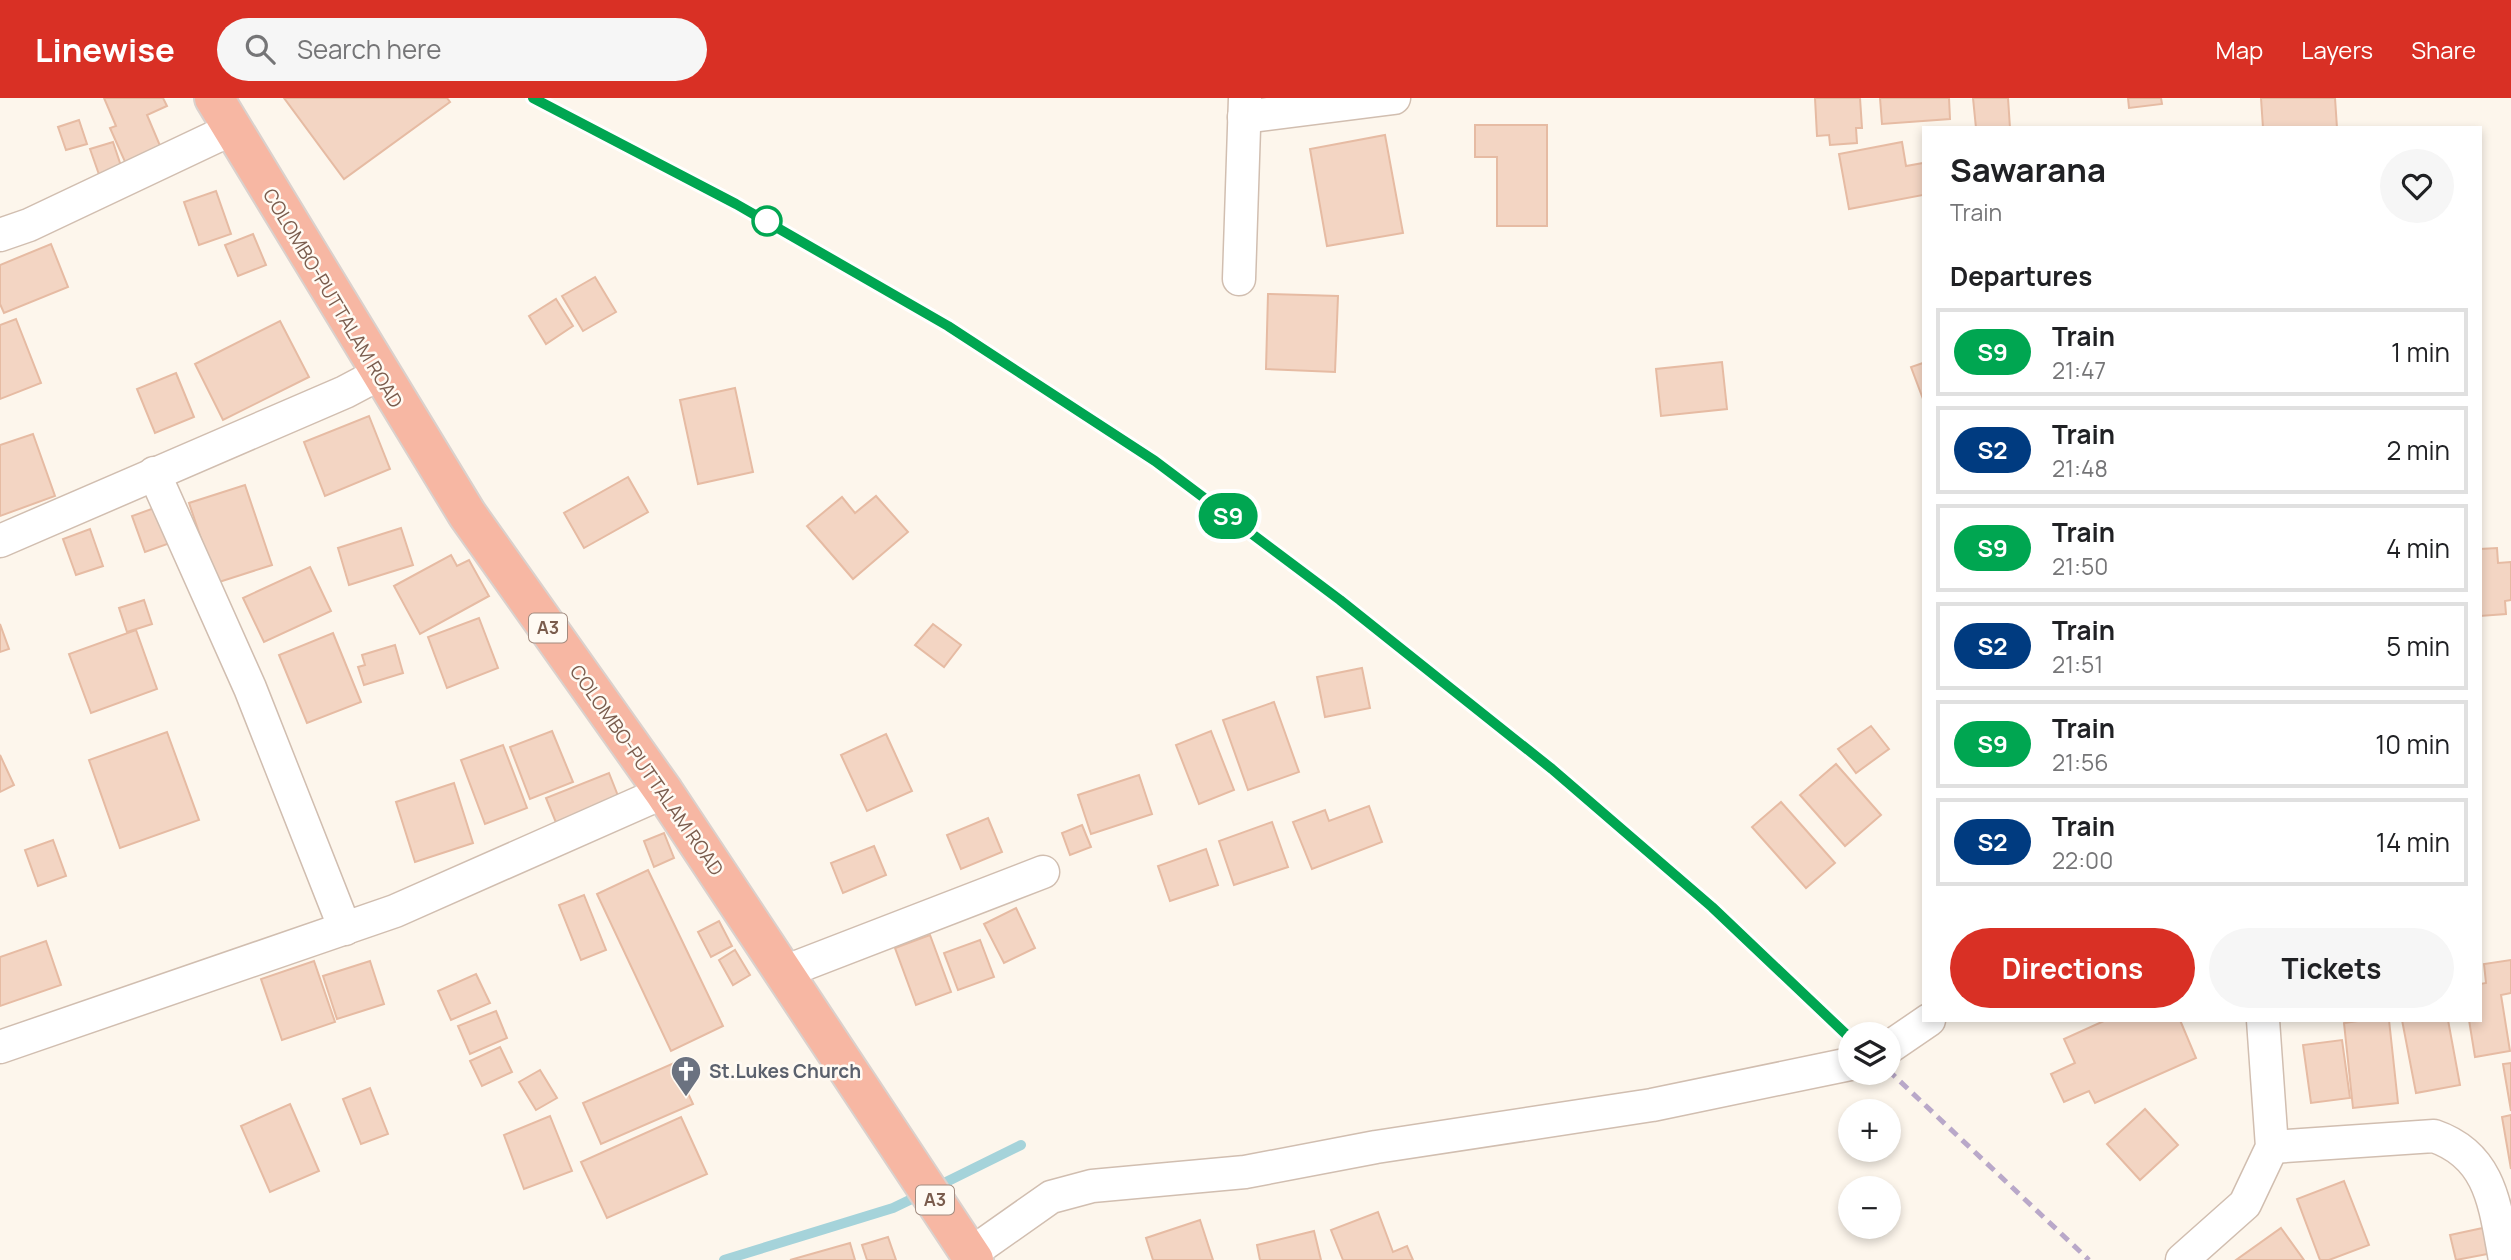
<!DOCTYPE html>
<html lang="en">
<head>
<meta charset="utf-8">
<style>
	body { margin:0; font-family:Manrope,sans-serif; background:#f6f6f6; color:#202124; height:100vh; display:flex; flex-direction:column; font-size:26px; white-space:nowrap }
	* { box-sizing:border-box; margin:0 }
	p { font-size:23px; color:#757577 }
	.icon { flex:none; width:38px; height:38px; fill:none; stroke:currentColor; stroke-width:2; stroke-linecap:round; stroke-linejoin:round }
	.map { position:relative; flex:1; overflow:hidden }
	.details { position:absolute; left:1922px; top:28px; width:560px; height:896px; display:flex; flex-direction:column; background:#fff; border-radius:0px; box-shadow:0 4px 10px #0003 }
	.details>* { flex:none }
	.badge { padding:0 14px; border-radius:23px; font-size:24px; line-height:46px }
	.buttons { position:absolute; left:1838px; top:924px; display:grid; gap:14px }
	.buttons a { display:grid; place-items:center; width:63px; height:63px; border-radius:50%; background:#fff; box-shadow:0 4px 10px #0003; font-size:35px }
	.map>.badge { position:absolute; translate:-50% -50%; box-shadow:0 0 0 4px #fff }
	h2 { padding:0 28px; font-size:26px; line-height:63px }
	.round { display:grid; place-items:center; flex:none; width:74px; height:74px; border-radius:37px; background:#f6f6f6 }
	.headline { display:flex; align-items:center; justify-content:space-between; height:119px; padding:0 28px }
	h1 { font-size:33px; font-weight:700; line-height:52px }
	.button { display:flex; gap:14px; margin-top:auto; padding:14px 28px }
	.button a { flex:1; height:80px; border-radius:42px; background:#d93025; color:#fff; font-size:28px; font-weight:700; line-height:80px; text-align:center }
	.button a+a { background:#f6f6f6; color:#202124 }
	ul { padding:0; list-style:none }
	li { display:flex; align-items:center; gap:21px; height:88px; margin:0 14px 10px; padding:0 14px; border:4px solid #e0e0e0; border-radius:0px }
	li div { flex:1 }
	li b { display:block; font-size:26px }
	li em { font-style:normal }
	li .badge { min-width:77px; font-weight:700; text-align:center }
	header { display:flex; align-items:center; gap:42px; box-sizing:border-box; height:98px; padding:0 35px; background:#d93025; color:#fff }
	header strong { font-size:33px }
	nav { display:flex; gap:38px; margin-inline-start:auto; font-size:24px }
	.search { width:490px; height:63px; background:#f6f6f6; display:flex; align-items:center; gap:18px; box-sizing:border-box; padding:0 24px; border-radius:38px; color:#757577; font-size:26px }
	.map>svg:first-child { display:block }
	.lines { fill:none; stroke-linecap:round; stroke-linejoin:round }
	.stream { stroke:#a5d3da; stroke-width:10 }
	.building { fill:#f3d5c3; stroke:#e6bba3; stroke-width:2 }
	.minor-casing { stroke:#d1beb0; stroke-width:35 }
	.highway-casing { stroke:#dad1cd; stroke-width:42 }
	.minor { stroke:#fff; stroke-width:32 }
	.highway { stroke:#f7b7a3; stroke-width:38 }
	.rail { stroke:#b9a8c9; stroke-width:5; stroke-dasharray:10 7; stroke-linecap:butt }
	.line-casing { stroke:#fff; stroke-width:16 }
	.line { stroke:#00a651; stroke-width:10 }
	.stop-dot { fill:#fff; stroke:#00a651; stroke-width:3.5 }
	.labels { text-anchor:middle; stroke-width:5; stroke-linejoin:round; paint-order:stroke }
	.shield { fill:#fffaf3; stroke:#a28b7f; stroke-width:2 }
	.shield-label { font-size:18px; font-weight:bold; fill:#7a5c4d }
	.street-label { font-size:19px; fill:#7a5c4d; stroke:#fffaf3 }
	.worship-label { font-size:19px; font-weight:bold; fill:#5b616d; stroke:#fffaf3; text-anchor:start }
</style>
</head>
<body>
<header>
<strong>Linewise</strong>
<div class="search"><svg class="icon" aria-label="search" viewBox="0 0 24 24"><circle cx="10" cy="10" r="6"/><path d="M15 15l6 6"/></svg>Search here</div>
<nav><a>Map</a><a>Layers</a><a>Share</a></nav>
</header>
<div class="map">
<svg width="2511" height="1162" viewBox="0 0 2511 1162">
	<rect width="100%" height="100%" fill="#fdf6ec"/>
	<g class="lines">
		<g class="stream">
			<polyline points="934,1090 1021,1047"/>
			<polyline points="724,1162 893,1110 920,1097"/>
		</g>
	</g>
	<g class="building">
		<polygon points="104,0 163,0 167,8 147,17 161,50 126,66 110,30 116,28"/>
		<polygon points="284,0 447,0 450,4 344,81"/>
		<polygon points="1815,0 1860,0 1862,30 1856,30 1857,45 1830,47 1829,37 1817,38"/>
		<polygon points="1880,0 1949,0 1950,21 1882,26"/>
		<polygon points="1973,0 2008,0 2010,30 1976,30"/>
		<polygon points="2128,0 2161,0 2162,6 2129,10"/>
		<polygon points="2261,0 2335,0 2337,30 2263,30"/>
		<polygon points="79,22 87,46 66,52 58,29"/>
		<polygon points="1475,27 1547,27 1547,128 1497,128 1497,59 1475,59"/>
		<polygon points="1385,37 1403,135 1327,148 1310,51"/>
		<polygon points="113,44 124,77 102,85 90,51"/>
		<polygon points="1902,44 1906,68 1923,65 1923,97 1849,111 1839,56"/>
		<polygon points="216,93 231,136 199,147 184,104"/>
		<polygon points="253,136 266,167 238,178 225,147"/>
		<polygon points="51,146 68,189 4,215 0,206 0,167"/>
		<polygon points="595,179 616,214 583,233 562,198"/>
		<polygon points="1268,196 1338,198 1335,274 1266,271"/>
		<polygon points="556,201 573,228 546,246 529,218"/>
		<polygon points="16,221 41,285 0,301 0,227"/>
		<polygon points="280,223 309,279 223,322 195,266"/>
		<polygon points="1722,264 1727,311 1661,318 1656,271"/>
		<polygon points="1923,265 1923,301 1911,269"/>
		<polygon points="176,275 194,319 155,335 137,291"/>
		<polygon points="735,290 753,374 698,386 680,302"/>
		<polygon points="369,318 390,371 325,398 304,344"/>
		<polygon points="33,336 55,398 0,418 0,347"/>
		<polygon points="628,379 648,414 584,450 564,415"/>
		<polygon points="245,387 272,467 216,485 189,405"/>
		<polygon points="876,398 908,434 853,481 807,428 842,399 855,415"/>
		<polygon points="160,408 173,444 145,454 132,418"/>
		<polygon points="401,430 413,467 349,487 338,450"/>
		<polygon points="90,431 103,468 76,477 63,441"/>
		<polygon points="2497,450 2498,465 2511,464 2511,502 2505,503 2506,516 2480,518 2480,451"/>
		<polygon points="451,457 457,468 469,462 489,498 420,536 394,488"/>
		<polygon points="310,469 331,513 264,544 243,500"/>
		<polygon points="144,502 152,526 127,534 119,510"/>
		<polygon points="479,520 498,570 447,590 428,539"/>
		<polygon points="0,526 9,551 0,554"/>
		<polygon points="933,526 961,547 944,569 915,547"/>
		<polygon points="136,532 157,591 91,615 69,556"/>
		<polygon points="333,535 361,604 307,625 279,557"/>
		<polygon points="395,547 403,575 364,587 358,569 365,567 362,557"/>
		<polygon points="1362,570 1370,610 1325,619 1317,579"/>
		<polygon points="1274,604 1299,674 1248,692 1223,622"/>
		<polygon points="1871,628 1889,651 1856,675 1838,651"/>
		<polygon points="552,633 573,684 530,701 510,649"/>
		<polygon points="1211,633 1234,692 1199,706 1176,647"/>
		<polygon points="167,634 199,722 120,750 89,662"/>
		<polygon points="886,636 912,693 867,713 841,657"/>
		<polygon points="503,647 527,710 485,726 461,662"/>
		<polygon points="0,657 14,687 0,694"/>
		<polygon points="1836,666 1881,717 1845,748 1800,697"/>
		<polygon points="609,675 622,708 559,732 546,700"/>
		<polygon points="1139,677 1152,716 1091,736 1078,697"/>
		<polygon points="454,685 473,745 415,764 396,704"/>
		<polygon points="1781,704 1835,765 1806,790 1752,729"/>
		<polygon points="1369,708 1382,744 1312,771 1293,724 1325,712 1329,723"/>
		<polygon points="988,720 1002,754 961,771 947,737"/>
		<polygon points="1272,724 1288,769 1234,787 1219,743"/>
		<polygon points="1082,727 1091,749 1070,757 1062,735"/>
		<polygon points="664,735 674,760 654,769 644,743"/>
		<polygon points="53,742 66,778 38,788 25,752"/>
		<polygon points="874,748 886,777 843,795 831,765"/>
		<polygon points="1206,751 1218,787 1170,803 1158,768"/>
		<polygon points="648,772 723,928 671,953 597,796"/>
		<polygon points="584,797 606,852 581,862 559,807"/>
		<polygon points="1016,810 1035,850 1004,865 984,826"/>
		<polygon points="719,823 732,848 711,859 698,834"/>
		<polygon points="930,837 951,894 916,907 895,850"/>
		<polygon points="980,842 994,879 958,892 944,855"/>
		<polygon points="46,843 61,887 0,908 0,859"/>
		<polygon points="735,852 750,877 733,887 719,862"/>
		<polygon points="2511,862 2511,895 2501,897 2510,953 2475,959 2469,922 2480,922 2480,886 2486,885 2484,866"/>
		<polygon points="314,863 335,924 282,942 261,881"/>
		<polygon points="370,863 384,906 337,921 323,878"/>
		<polygon points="476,876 490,905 451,922 438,893"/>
		<polygon points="496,913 507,940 470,956 458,928"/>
		<polygon points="2106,922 2180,922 2196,960 2095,1005 2089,993 2064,1004 2051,976 2075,965 2064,941"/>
		<polygon points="2365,922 2389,922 2398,1005 2353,1010 2344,925"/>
		<polygon points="2402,922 2448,922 2460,987 2416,995"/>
		<polygon points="2342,942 2350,1000 2311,1005 2303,947"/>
		<polygon points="500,949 512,974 482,988 470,963"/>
		<polygon points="674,965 693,1006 601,1046 583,1005"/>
		<polygon points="2511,965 2511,1013 2503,966"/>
		<polygon points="540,972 557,1000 536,1012 519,984"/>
		<polygon points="370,990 388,1036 361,1046 343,1001"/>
		<polygon points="290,1006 319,1073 270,1094 241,1028"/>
		<polygon points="2145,1011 2178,1047 2140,1082 2107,1046"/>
		<polygon points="2511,1017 2511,1071 2502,1019"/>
		<polygon points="550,1018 572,1073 524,1091 504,1037"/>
		<polygon points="681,1019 707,1076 607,1120 581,1064"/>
		<polygon points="2344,1083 2369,1147 2329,1162 2320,1162 2297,1101"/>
		<polygon points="1378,1114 1393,1154 1407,1148 1413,1162 1343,1162 1331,1132"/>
		<polygon points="1200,1122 1213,1162 1153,1162 1146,1140"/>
		<polygon points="2492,1128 2498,1154 2456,1162 2450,1137"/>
		<polygon points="2281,1130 2304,1162 2236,1162"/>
		<polygon points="1314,1133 1321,1162 1260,1162 1257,1147"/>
		<polygon points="888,1139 896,1162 867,1162 862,1147"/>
		<polygon points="850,1145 855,1162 790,1162"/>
	</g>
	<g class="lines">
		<g class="minor-casing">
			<g id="minor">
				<polyline points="1244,19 1394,0"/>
				<polyline points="0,137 29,127 232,31"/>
				<polyline points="1239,181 1245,0"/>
				<polyline points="154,375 250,590 345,831"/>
				<polyline points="0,443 345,294 379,276"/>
				<polyline points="784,874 1043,774"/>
				<polyline points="0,949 395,813 664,694"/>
				<polyline points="1888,950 1929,922"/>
				<path d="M2272,1049L2434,1038C2492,1058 2495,1109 2505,1162"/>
				<polyline points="970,1156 1051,1099 1092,1088 1245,1074 1376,1049 1652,1007 1850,966"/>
				<polyline points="2182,1162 2245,1106 2272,1049 2263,922"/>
			</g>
		</g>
		<g class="highway-casing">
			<polyline id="highway" points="214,0 467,416 664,694 974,1162"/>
		</g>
		<use href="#minor" class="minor"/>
		<use href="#highway" class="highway"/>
		<g class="rail">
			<polyline points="533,0 736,106 948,228 1155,363 1340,502 1552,671 1711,809 1850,940"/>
			<polyline points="1888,972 2089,1162"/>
		</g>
	</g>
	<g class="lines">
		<g class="line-casing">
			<polyline id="line" points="533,0 736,106 948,228 1155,363 1340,502 1552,671 1712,809 1850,940"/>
		</g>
		<use href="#line" class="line"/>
	</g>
	<defs>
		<g id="church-pin" transform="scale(1.575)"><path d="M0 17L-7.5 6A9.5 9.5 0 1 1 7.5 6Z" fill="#6b7280" stroke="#fffaf3"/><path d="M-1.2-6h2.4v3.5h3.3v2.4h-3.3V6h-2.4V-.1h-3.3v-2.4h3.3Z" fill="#fff"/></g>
	</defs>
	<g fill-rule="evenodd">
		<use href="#church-pin" x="686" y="973"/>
	</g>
	<circle class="stop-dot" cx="767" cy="123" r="14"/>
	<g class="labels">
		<g class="shield">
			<rect x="529" y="515.5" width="38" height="29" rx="5"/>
			<rect x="916" y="1087.5" width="38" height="29" rx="5"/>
		</g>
		<g class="shield-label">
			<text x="548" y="536">A3</text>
			<text x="935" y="1108">A3</text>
		</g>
		<g class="street-label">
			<text transform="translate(333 200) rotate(59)" y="7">COLOMBO-PUTTALAM ROAD</text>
			<text transform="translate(647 672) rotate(55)" y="7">COLOMBO-PUTTALAM ROAD</text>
		</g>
		<g class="worship-label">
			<text x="709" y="980">St.Lukes Church</text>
		</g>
	</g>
</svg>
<div class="buttons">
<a><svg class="icon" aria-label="layers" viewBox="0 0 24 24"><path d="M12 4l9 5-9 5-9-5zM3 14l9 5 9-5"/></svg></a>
<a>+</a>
<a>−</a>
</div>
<b class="badge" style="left:1228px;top:418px;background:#00a651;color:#fff">S9</b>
<section class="details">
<div class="headline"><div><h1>Sawarana</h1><p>Train</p></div><a class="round"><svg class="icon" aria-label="heart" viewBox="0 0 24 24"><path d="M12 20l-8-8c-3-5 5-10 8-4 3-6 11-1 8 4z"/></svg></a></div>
<h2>Departures</h2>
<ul>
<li><span class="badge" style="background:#00a651;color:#fff">S9</span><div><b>Train</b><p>21:47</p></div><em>1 min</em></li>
<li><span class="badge" style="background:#003b80;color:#fff">S2</span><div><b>Train</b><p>21:48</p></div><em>2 min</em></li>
<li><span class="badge" style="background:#00a651;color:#fff">S9</span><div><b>Train</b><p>21:50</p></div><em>4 min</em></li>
<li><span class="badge" style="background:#003b80;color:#fff">S2</span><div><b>Train</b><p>21:51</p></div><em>5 min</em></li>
<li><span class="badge" style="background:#00a651;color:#fff">S9</span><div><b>Train</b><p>21:56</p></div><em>10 min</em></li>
<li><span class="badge" style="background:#003b80;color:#fff">S2</span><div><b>Train</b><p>22:00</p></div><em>14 min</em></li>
</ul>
<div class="button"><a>Directions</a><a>Tickets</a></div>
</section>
</div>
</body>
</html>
